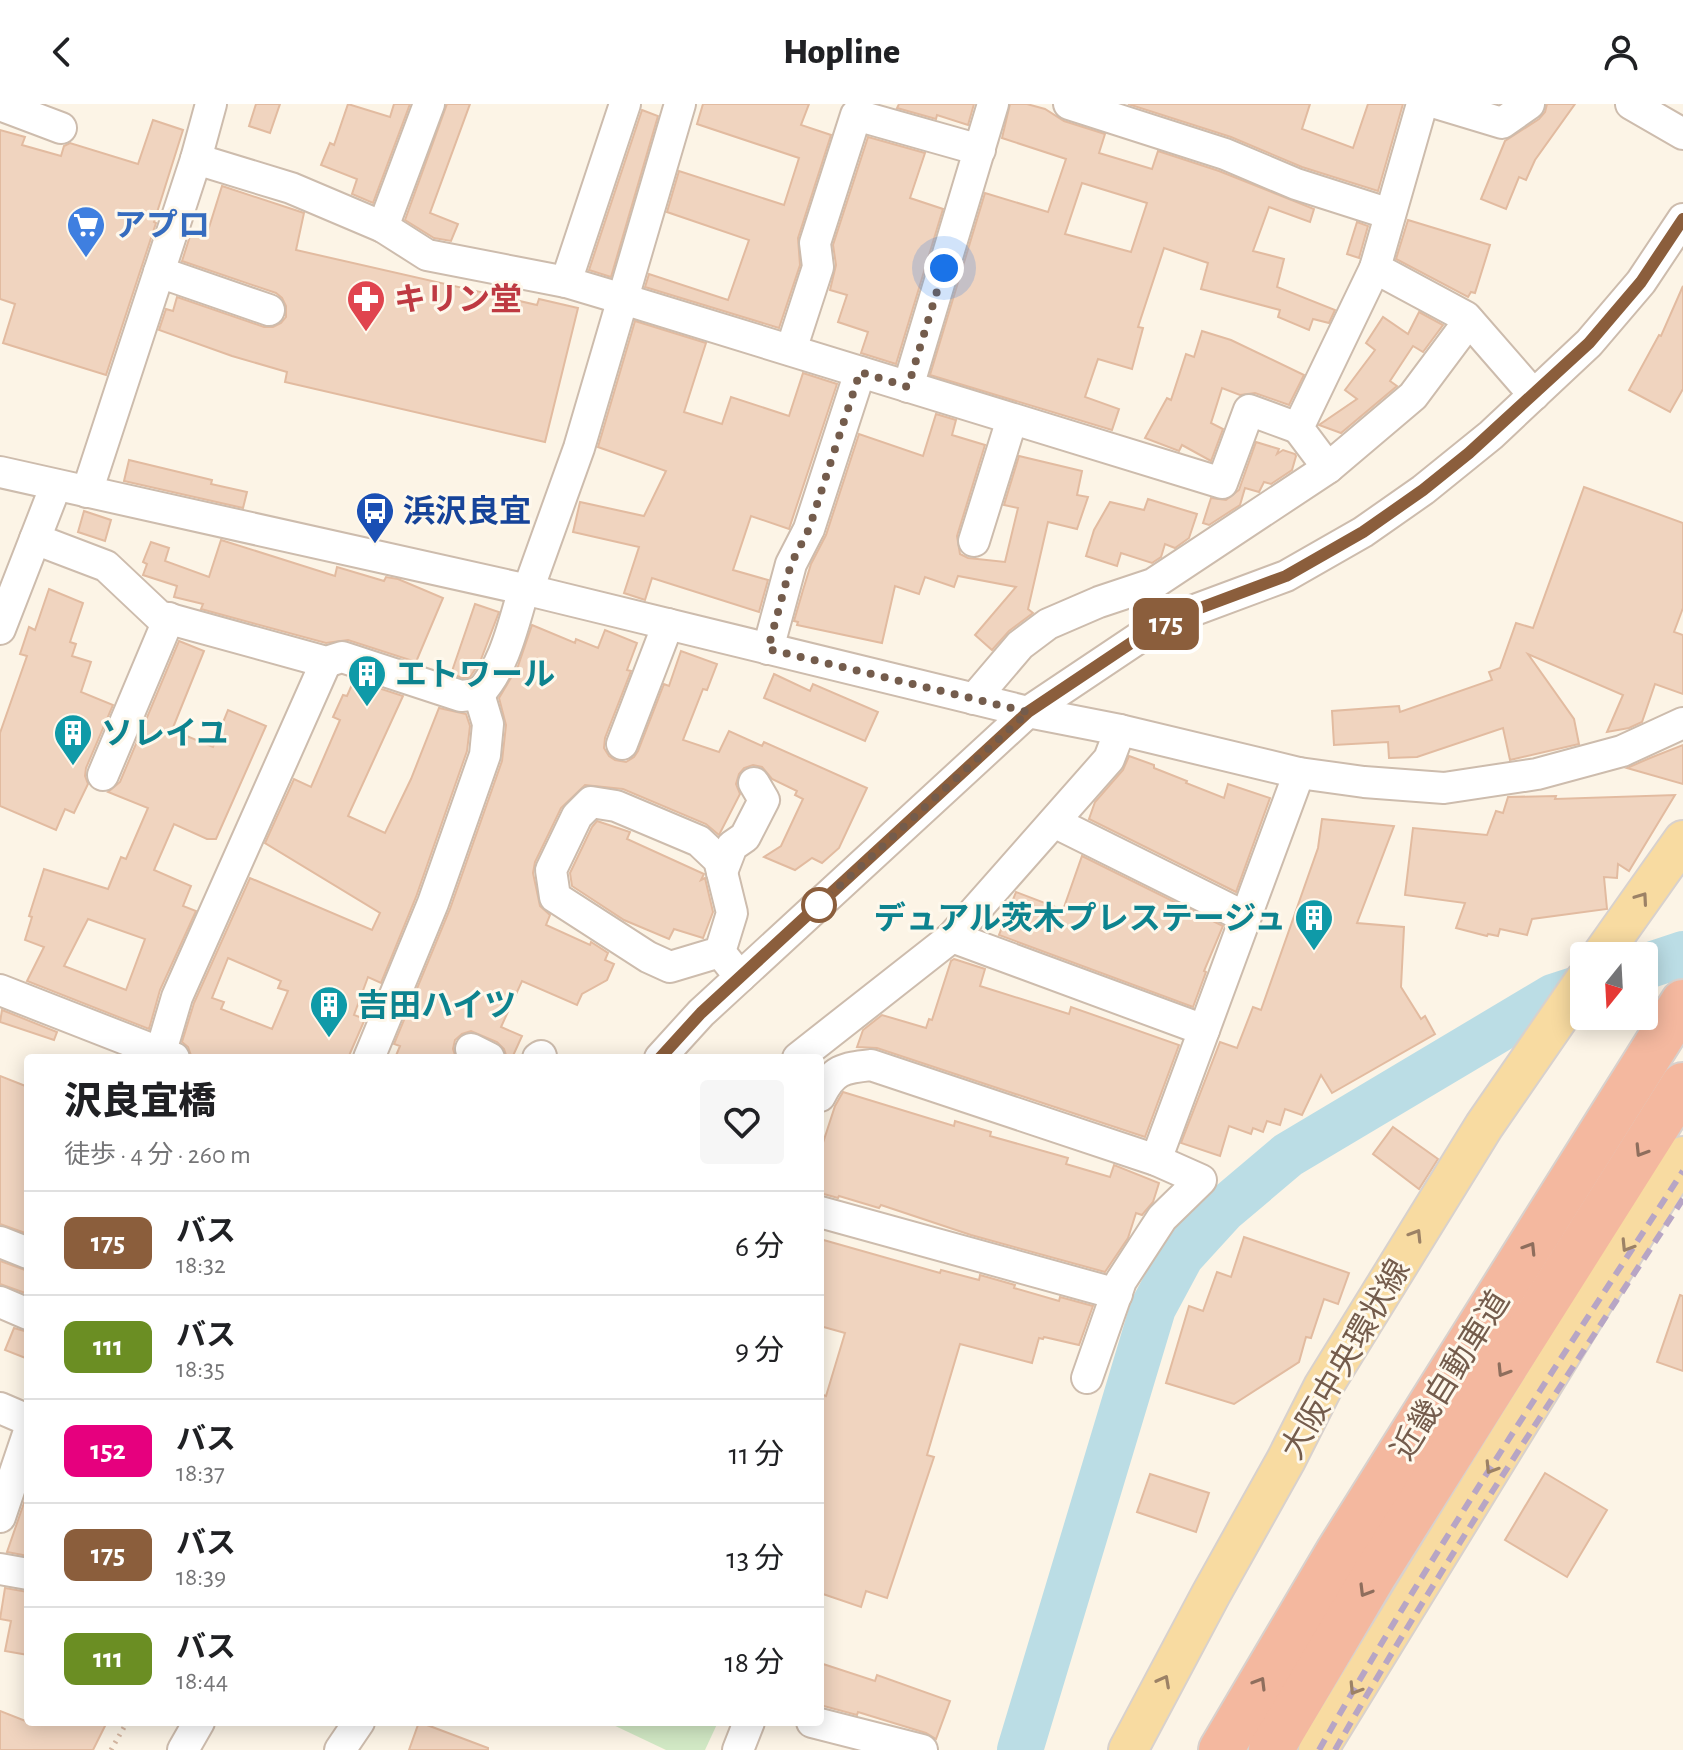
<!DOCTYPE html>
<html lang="ja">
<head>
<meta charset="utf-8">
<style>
	body { margin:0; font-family:"Alegreya Sans","Noto Sans JP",sans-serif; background:#f6f6f6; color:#202124; height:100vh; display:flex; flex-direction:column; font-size:30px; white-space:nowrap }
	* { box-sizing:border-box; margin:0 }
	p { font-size:26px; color:#757577 }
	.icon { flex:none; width:44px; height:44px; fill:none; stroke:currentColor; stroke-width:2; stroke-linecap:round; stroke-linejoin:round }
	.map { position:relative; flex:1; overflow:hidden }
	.side { position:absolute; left:24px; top:950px; width:800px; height:672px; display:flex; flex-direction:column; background:#fff; border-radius:8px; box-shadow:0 4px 20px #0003 }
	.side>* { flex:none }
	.badge { padding:0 16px; border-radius:12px; font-size:28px; line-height:52px }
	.needle { width:52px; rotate:198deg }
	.fabs { position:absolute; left:1570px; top:838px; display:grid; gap:16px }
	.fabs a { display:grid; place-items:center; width:88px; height:88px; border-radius:8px; background:#fff; box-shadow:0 4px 20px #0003; font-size:40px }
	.you { position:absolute; width:40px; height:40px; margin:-20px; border:6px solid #fff; border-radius:50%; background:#1a73e8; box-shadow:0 0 0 12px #1a73e833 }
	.map>.badge { position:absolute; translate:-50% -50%; box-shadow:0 0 0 4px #fff }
	.round { display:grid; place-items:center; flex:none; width:84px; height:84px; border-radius:8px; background:#f6f6f6 }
	.summary { display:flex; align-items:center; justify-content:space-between; height:136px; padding:0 40px }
	h1 { font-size:38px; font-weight:800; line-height:60px }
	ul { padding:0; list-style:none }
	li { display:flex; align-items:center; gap:24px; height:104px; padding:0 40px; border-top:2px solid #e0e0e0 }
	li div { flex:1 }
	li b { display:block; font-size:30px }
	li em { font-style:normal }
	li .badge { min-width:88px; font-weight:700; text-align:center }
	header { display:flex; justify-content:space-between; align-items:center; height:104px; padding:0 40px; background:#fff; font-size:36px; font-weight:800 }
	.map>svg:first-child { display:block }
	.green { fill:#d2e9c5 }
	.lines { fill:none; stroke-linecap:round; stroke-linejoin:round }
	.river { stroke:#bbdde5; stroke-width:46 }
	.building { fill:#f0d4bf; stroke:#e2bba0; stroke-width:2; fill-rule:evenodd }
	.minor-casing { stroke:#cdbcad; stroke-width:34 }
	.major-casing { stroke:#d8d1cd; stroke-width:42 }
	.highway-casing { stroke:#d8d1cd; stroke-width:48 }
	.path { stroke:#d5b7a2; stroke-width:5; stroke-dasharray:2 6; stroke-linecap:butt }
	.minor { stroke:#fff; stroke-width:30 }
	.major { stroke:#f8dba1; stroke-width:38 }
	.highway { stroke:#f4b89f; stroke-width:44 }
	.rail { stroke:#b7a5c5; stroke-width:6; stroke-dasharray:12 8; stroke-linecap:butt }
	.oneway { stroke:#9c8266 }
	.oneway2 { stroke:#8e6e5d }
	.line-casing { stroke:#fff; stroke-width:18 }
	.line { stroke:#8b5e3c; stroke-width:12 }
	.walk { stroke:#745c4c; stroke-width:8; stroke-dasharray:0 14.4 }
	.stop-dot { fill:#fff; stroke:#8b5e3c; stroke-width:4 }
	.labels { text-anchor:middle; stroke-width:6; stroke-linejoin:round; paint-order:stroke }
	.shop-label { font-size:32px; font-weight:bold; fill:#366cbe; stroke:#fef8ec; text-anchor:start }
	.health-label { font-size:32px; font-weight:bold; fill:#be3a42; stroke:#fef8ec; text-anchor:start }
	.transit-label { font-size:32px; font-weight:bold; fill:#164399; stroke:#fef8ec; text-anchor:start }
	.culture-label { font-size:32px; font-weight:bold; fill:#0d838f; stroke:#fef8ec; text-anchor:start }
	.street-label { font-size:32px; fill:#745c4c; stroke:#fef8ec }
</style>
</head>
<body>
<header><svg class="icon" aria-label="back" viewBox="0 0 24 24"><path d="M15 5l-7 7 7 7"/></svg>Hopline<svg class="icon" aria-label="person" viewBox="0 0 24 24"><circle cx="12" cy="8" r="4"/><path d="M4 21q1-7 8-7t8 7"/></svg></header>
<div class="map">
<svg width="1683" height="1646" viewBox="0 0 1683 1646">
	<rect width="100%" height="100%" fill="#fcf4e6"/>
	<polygon class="green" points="607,1618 718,1618 705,1646 666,1646"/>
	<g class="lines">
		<g class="river">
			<polyline points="1644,863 1683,850"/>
			<polyline points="1020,1646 1153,1204 1181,1152 1223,1106 1288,1051 1553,893 1584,883"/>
		</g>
	</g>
	<g class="building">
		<polygon points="256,0 280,0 270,29 249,22"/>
		<polygon points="348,0 390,13 394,0 410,0 373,99 352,90 357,75 321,61 330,39 334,41"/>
		<polygon points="447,0 470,0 430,109 458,120 451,137 434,134 405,116"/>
		<polygon points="703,0 809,0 801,21 831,31 798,134 800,161 779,224 645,183 649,170 728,196 749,136 667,108 679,67 784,101 799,54 697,20"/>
		<polygon points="899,0 974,0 968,21 937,11 936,15 897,4"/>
		<path d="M1010,0H1027L1045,5L1064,17L1105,30L1099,49L1152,65L1158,47L1219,67L1314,105L1310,118L1269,103L1253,147L1284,155L1277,183L1335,206L1329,219L1313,215L1309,226L1278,213L1280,206L1201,185L1208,159L1164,144L1138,223L1143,224L1132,265L1098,255L1085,293L1119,305L1112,326L930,271L985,89L1048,108L1066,55L1002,34ZM1082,79L1147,99L1131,148L1065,130Z"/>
		<polygon points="1128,0 1310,0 1302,25 1353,44 1368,0 1403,0 1378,87 1302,63 1231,33"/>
		<polygon points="1547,0 1575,0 1535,56 1526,76 1519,73 1506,105 1481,95 1505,37 1539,15 1545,8"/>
		<polygon points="642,6 658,12 611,173 589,166"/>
		<polygon points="153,16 183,26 154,118 156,119 106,271 3,239 15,200 0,195 0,26 25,33 22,41 61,52 64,42 70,39 138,60"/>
		<polygon points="868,33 925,49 910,94 943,105 896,260 861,249 868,228 838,218 847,191 830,186 836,161 833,141"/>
		<polygon points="222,82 304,109 296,146 537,201 539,195 578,204 545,338 285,278 287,268 232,252 159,226 166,205 173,207 177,193 264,223 273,223 281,219 286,213 286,202 282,194 276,189 182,157 191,129 206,133"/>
		<polygon points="1408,116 1490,141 1475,189 1471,188 1468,193 1396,155"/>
		<polygon points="1357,118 1368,122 1359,154 1347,150"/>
		<polygon points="1683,182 1683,285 1670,308 1629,286 1659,231 1661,232"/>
		<polygon points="1419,208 1443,221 1423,248 1413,242 1390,277 1397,282 1341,329 1319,321 1357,295 1345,286 1375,246 1366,239 1383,213 1408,230"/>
		<polygon points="635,217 706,239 684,308 722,320 731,293 789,312 803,269 837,280 789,425 751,412 733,466 768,476 759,508 652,474 645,496 624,489 639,443 573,428 580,398 644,412 666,367 598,343"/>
		<polygon points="1202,227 1231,236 1304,271 1289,301 1255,289 1240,291 1222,284 1211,319 1223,325 1211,357 1182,341 1179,347 1145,334 1167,294 1171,296 1186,250 1194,253"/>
		<polygon points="936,310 956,316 952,331 985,341 957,432 960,450 968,454 1005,458 1018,404 1004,401 1019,352 1082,367 1077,391 1088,393 1077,425 1048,418 1028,505 1033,509 1009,527 992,546 975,531 1016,483 958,472 954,483 925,473 919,490 895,482 882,539 797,521 798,518 794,517 803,486 811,460 826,431 859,330 923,352"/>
		<polygon points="1256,338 1279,345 1277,350 1283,346 1295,350 1296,352 1292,366 1271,380 1264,378 1259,388 1245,384 1240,401 1209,421 1203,419 1211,394 1226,396 1239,386"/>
		<polygon points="129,356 212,376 211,380 247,388 243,404 124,377"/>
		<polygon points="1584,383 1683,419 1683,504 1674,528 1683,531 1683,590 1655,580 1642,618 1629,624 1607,628 1623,591 1528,550 1574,615 1579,640 1510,656 1503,624 1417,653 1389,654 1388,638 1334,641 1332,607 1399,602 1400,608 1492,576 1489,568 1500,564 1516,519 1533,524"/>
		<polygon points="1148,395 1197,410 1189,434 1175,444 1165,440 1161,453 1152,459 1121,449 1117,462 1086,452 1094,426 1110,398 1144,406"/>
		<polygon points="84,407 111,416 105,437 78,428"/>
		<polygon points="221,436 335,472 337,463 384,477 386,473 398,475 443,494 416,558 348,536 326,539 201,505 203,500 174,493 177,482 143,471 147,460 143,458 151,438 169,444 165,457 209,473"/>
		<polygon points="49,485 83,499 70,538 76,540 72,552 91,558 81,588 113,601 86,664 85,672 88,680 74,709 65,705 56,726 0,702 0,629 27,552 20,550 29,523 35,526"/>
		<polygon points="475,500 499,508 480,558 470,573 463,574 451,570"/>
		<polygon points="532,521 575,539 576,535 598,544 605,526 637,539 627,566 631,567 605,634 604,644 609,652 615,656 626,658 634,653 638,647 664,580 669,582 681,547 717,560 707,586 703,585 683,636 719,648 729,627 762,642 764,638 867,684 839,744 822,759 812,754 795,766 764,753 781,742 803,695 795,691 797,687 772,675 762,663 753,661 744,664 739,670 736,680 740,690 719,731 706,720 623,685 585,681 561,704 535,758 533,769 540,802 550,811 546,821 590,841 591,838 608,849 605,856 614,860 607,876 582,890 577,901 522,877 501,923 522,932 512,954 507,954 504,945 497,938 471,927 462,930 455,936 453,945 456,954 395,954 400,942 394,940 450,805 502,657 506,621 499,594 518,562"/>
		<path d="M179,537L204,547L172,626L213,643L228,606L266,622L216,735H207L174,720L154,766L191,782L183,802L196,807L160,886L149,925L27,877L44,843L25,836L32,813L29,812L44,765L108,785L121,753L126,755L148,704L108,688L120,678ZM88,815L145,835L126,886L64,862Z"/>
		<polygon points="774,570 810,587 813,580 878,608 865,637 764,594"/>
		<path d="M354,576L403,592L348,712L385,729L411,675L439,604L466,610L470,622L467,647L416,793L381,879L368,873L354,911L365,915L348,954H192L188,943L182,938L194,899L250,774L372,826L380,809L265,739L294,675L311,683L340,616L333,613L343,591L347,592ZM228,854L281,877L278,884L288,887L272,925L221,905L224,898L212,894Z"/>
		<polygon points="1683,641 1683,680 1627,664 1650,654"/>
		<polygon points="1129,652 1154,661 1154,664 1187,677 1186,679 1224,694 1228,680 1270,694 1236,788 1089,715 1095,698 1123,666"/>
		<polygon points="1675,691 1629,767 1618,760 1617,774 1604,773 1607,805 1532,815 1527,831 1500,825 1498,832 1488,830 1487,832 1456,824 1465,799 1405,791 1413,724 1487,731 1496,707 1503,709 1508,693 1556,692 1555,695"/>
		<polygon points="1322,715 1394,722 1357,819 1404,823 1401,883 1421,915 1425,912 1435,930 1332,989 1321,971 1302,1011 1285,1005 1280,1021 1267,1017 1263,1028 1253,1024 1251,1030 1229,1022 1220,1052 1181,1039 1220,938 1237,944 1253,903 1261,906 1318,744"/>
		<polygon points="597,717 630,728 627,735 704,770 701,776 705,774 713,808 703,834 674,825 669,835 624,816 572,782 570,769 592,723"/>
		<polygon points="1082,752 1223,822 1204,867 1206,868 1193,903 999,831 1016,788 1063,806"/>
		<polygon points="954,855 985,865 980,882 1069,910 1071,903 1179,941 1145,1033 877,944 857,943 863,926 882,911 926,924 929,915 932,916 951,857"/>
		<polygon points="2,906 57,928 54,936 0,918"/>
		<polygon points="0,972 28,983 28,1130 0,1120"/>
		<polygon points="843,988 954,1022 955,1017 991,1028 990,1032 1068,1054 1066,1060 1110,1073 1114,1061 1159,1079 1153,1098 1142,1111 1136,1109 1128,1134 1105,1168 971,1131 881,1101 879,1104 839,1092 838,1094 831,1092 820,1089 820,1048 835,1002"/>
		<polygon points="1393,1023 1438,1055 1419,1085 1373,1050"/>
		<polygon points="1244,1133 1349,1169 1338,1200 1324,1195 1311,1234 1306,1233 1299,1258 1234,1300 1166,1279 1189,1202 1203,1207 1217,1168 1231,1173"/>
		<polygon points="820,1135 940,1169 941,1166 979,1176 980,1171 1015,1181 1014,1184 1059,1197 1060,1193 1093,1202 1079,1241 1044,1233 1043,1235 1039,1234 1032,1259 960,1240 927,1351 934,1353 887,1494 866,1487 861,1503 820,1489 820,1290 826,1292 845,1229 820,1222"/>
		<polygon points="0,1157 28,1167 28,1190 0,1180"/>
		<polygon points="1680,1191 1683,1192 1683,1267 1657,1258"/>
		<polygon points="14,1224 28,1228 28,1255 5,1246"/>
		<polygon points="1545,1369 1607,1406 1567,1473 1505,1436"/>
		<polygon points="1150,1370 1209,1389 1196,1428 1137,1408"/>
		<polygon points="25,1396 28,1397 28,1452 7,1448"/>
		<polygon points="5,1484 28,1488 28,1551 5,1547 11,1517 0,1515"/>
		<polygon points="820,1559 875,1577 877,1571 950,1597 936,1635 926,1629 858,1608 857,1611 820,1601"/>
		<polygon points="0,1607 28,1618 107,1618 93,1646 0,1646"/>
		<polygon points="419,1618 488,1644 488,1646 409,1646"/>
	</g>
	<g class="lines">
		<g class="minor-casing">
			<g id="minor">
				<polyline points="1069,0 1225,50 1296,80 1390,110"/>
				<polyline points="1422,0 1375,164 1466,213 1534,291"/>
				<polyline points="1439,0 1502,19 1529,0"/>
				<polyline points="1631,0 1683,30"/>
				<polyline points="0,1 61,24"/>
				<polyline points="196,55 291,84 383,123 427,151 566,178 623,195 1222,379 1249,306 1298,324"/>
				<polyline points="383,123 429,0"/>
				<polyline points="159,168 269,206"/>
				<polyline points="566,178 625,0"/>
				<polyline points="791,246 818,163 815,139 856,11 980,46"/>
				<polyline points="908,283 993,0"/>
				<polyline points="1328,364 1298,324 1375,164"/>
				<polyline points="0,368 528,486 1028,608 1120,626 1299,669 1364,678 1444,684 1537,670 1622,647 1683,619"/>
				<polyline points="87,388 196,55 211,0"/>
				<path d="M35,435L106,462L159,512L326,558L342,553L461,592L479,590C505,562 513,521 524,485"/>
				<polyline points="974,437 1012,315"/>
				<polyline points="528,486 579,344 680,0"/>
				<polyline points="0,525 56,381"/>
				<polyline points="768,545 791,460 809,425 860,268"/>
				<polyline points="974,595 1020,541 1048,520 1099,498 1153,480 1328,364 1413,292 1469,217"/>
				<polyline points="622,640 668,520"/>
				<polyline points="103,671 169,514"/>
				<polyline points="1054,718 1245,813"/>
				<polyline points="722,768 732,742 745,733 764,696 754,679"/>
				<polyline points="952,833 1204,926"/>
				<polyline points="720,848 670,863 648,853 555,793 551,766 577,712 591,698 616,702 699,737 719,756 732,809 720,848 740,873"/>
				<polyline points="0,886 174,954"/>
				<polyline points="471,945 489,954"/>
				<polyline points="159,954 177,893 326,558"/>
				<polyline points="369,954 433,799 485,651 488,620 479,590"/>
				<polyline points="538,954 541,952"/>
				<polyline points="660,954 701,909 1028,608 1143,531 1192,507 1286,472 1363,428 1423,386 1491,331 1589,239 1641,178 1683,115"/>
				<polyline points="798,954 952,833 1109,655 1120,626"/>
				<path d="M820,992C833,965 844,964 871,961L1156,1056L1201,1076L1162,1114L1121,1177L1087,1274"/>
				<polyline points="1156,1056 1299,669"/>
				<polyline points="820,1108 1117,1190"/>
				<polyline points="0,1138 28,1149"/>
				<polyline points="0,1198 28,1210"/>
				<polyline points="0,1304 28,1316"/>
				<polyline points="0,1413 28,1330"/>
				<polyline points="0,1465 28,1470"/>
				<polyline points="812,1618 922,1646"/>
				<polyline points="183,1646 199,1618"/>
				<polyline points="340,1646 359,1618"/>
				<polyline points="738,1646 749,1618"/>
			</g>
		</g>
		<g class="major-casing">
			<g id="major">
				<polyline points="1601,852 1683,736"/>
				<polyline points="1128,1646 1211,1490 1286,1356 1323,1283 1484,1022 1584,877"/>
				<polyline points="1318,1646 1683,1052"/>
			</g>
		</g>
		<g class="highway-casing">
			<g id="highway">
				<polyline points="1221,1646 1338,1448 1683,898"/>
				<polyline points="1271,1646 1373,1473 1683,981"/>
			</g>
		</g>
		<polyline class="path" points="111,1646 127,1618"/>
		<use href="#minor" class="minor"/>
		<use href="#major" class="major"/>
		<use href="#highway" class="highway"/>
		<g class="rail">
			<path d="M1319,1646C1432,1448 1559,1258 1683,1067"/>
			<path d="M1335,1646C1443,1457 1564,1277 1683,1095"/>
		</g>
	</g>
	<defs><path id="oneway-chevron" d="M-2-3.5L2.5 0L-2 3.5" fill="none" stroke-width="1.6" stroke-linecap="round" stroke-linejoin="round" transform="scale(2)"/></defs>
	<g class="oneway">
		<use href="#oneway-chevron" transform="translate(1642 794) rotate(-55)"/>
		<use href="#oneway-chevron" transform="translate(1416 1131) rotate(-58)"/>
		<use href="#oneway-chevron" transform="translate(1627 1142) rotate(122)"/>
		<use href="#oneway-chevron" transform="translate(1491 1364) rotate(122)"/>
		<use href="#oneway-chevron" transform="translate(1164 1577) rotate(-62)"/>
		<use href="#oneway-chevron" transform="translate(1355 1585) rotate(122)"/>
	</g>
	<g class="oneway2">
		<use href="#oneway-chevron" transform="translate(1641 1047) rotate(122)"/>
		<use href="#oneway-chevron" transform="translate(1530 1144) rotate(-58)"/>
		<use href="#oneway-chevron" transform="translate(1503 1267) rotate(122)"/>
		<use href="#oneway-chevron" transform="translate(1365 1487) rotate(121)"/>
		<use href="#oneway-chevron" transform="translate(1260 1579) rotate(-59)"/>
	</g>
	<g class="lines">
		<g class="line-casing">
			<polyline id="line" points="660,954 701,909 1028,608 1143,531 1192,507 1286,472 1363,428 1423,386 1469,349 1589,239 1641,178 1683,115"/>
		</g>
		<use href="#line" class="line"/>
		<polyline class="walk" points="819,801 1028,608 768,545 791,460 809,425 860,268 908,283 944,164"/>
	</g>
	<defs>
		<g id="supermarket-pin" transform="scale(2)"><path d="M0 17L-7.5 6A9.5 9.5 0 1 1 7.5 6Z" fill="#3f7fe0" stroke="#fef8ec"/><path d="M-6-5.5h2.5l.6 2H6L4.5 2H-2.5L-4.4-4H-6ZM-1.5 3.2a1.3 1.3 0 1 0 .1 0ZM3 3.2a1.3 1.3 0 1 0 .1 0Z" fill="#fff"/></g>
		<g id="pharmacy-pin" transform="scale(2)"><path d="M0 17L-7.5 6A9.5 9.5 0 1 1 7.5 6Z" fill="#e0444e" stroke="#fef8ec"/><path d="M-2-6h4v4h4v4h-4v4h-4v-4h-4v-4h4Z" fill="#fff"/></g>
		<g id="bus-pin" transform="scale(2)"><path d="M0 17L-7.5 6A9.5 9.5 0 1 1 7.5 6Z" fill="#1a4fb4" stroke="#fef8ec"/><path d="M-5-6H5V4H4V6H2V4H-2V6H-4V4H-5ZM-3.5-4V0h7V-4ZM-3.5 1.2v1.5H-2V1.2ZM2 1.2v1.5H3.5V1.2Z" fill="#fff"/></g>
		<g id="building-pin" transform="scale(2)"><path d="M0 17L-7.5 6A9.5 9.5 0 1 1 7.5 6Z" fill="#0f9aa8" stroke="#fef8ec"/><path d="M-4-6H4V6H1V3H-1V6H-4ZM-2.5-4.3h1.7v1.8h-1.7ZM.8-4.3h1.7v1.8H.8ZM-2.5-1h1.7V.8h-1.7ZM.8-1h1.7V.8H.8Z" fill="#fff"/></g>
	</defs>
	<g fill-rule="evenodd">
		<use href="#supermarket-pin" x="86" y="121"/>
		<use href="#pharmacy-pin" x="366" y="195"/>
		<use href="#bus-pin" x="375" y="407"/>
		<use href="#building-pin" x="367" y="570"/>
		<use href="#building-pin" x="73" y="629"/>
		<use href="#building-pin" x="1314" y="814"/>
		<use href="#building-pin" x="329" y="901"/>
	</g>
	<circle class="stop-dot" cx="819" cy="801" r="16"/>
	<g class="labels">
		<g class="shop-label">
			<text x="114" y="132">アプロ</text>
		</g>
		<g class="health-label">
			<text x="394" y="206">キリン堂</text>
		</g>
		<g class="transit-label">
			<text x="403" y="418">浜沢良宜</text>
		</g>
		<g class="culture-label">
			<text x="395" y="581">エトワール</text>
			<text x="101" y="640">ソレイユ</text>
			<text x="1286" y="825" text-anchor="end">デュアル茨木プレステージュ</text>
			<text x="357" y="912">吉田ハイツ</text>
		</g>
		<g class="street-label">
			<text transform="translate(1345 1255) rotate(-60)" y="11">大阪中央環状線</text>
			<text transform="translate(1450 1271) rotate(-58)" y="11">近畿自動車道</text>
		</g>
	</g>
</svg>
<div class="fabs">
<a><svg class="needle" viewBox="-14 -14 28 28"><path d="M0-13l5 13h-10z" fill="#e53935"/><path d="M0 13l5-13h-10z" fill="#757577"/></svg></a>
</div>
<div class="you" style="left:944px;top:164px"></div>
<b class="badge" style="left:1166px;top:520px;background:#8b5e3c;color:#fff">175</b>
<section class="side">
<div class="summary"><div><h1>沢良宜橋</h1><p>徒歩 · 4 分 · 260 m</p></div><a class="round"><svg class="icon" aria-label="heart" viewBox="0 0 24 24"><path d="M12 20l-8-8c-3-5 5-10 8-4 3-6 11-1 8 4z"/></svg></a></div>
<ul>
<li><span class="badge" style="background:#8b5e3c;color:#fff">175</span><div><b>バス</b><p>18:32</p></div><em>6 分</em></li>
<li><span class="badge" style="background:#6b8e23;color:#fff">111</span><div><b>バス</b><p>18:35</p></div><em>9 分</em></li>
<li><span class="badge" style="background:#e6007e;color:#fff">152</span><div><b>バス</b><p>18:37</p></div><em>11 分</em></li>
<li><span class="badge" style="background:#8b5e3c;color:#fff">175</span><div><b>バス</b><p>18:39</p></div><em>13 分</em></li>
<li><span class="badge" style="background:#6b8e23;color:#fff">111</span><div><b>バス</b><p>18:44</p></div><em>18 分</em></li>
</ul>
</section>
</div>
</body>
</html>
